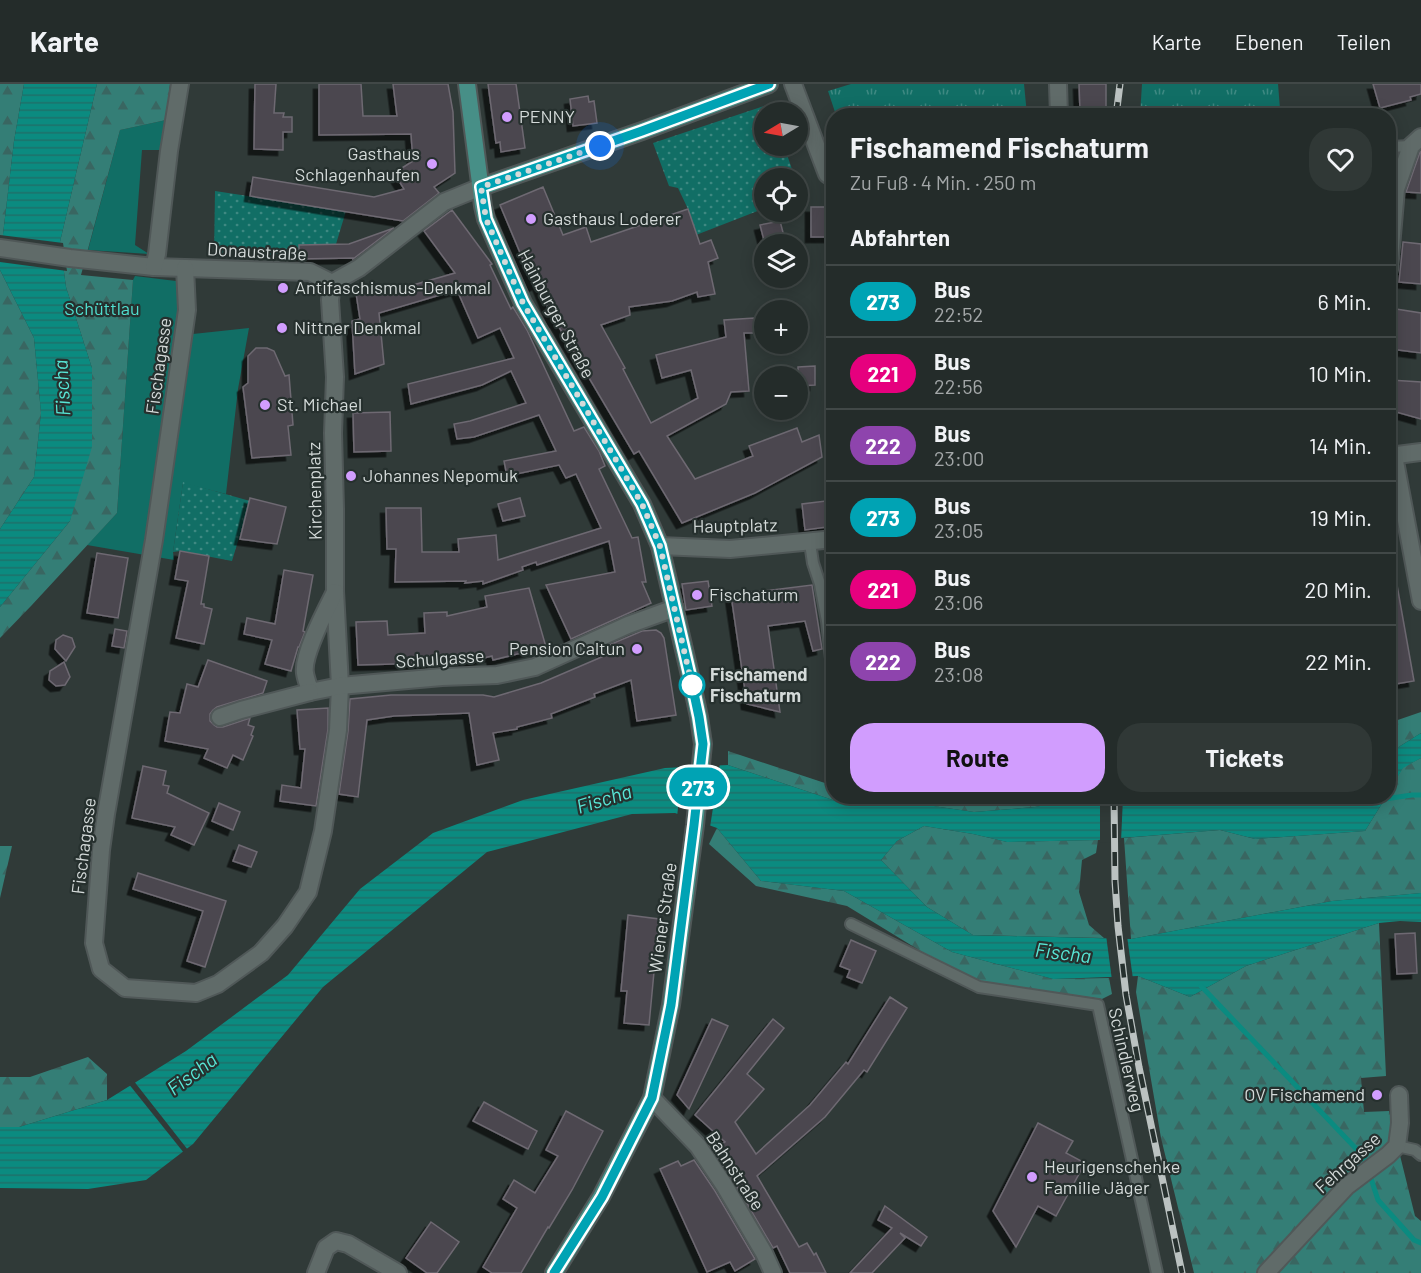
<!DOCTYPE html>
<html lang="de">
<head>
<meta charset="utf-8">
<style>
	body { margin:0; font-family:Barlow,sans-serif; background:#303836; color:#f1f3f6; height:100vh; display:flex; flex-direction:column; font-size:22px; white-space:nowrap }
	* { box-sizing:border-box; margin:0 }
	p { font-size:20px; color:#a3a7a8 }
	.icon { flex:none; width:33px; height:33px; fill:none; stroke:currentColor; stroke-width:2; stroke-linecap:round; stroke-linejoin:round }
	.map { position:relative; flex:1; overflow:hidden }
	.panel { position:absolute; left:826px; top:24px; width:570px; height:696px; display:flex; flex-direction:column; background:#242c2a; border-radius:24px; box-shadow:0 3px 15px #0003,0 0 0 2px #414847 }
	.panel>* { flex:none }
	.badge { padding:0 12px; border-radius:20px; font-size:21px; line-height:39px }
	.needle { width:39px; rotate:260deg }
	.fabs { position:absolute; left:754px; top:18px; display:grid; gap:12px }
	.fabs a { display:grid; place-items:center; width:54px; height:54px; border-radius:50%; background:#242c2a; box-shadow:0 3px 15px #0003,0 0 0 2px #414847; font-size:30px }
	.you { position:absolute; width:30px; height:30px; margin:-15px; border:4px solid #fff; border-radius:50%; background:#1a73e8; box-shadow:0 0 0 9px #1a73e833 }
	.map>.badge { position:absolute; translate:-50% -50%; box-shadow:0 0 0 3px #fff }
	h2 { padding:0 24px; font-size:22px; line-height:54px }
	.round { display:grid; place-items:center; flex:none; width:63px; height:63px; border-radius:24px; background:#303836 }
	.summary { display:flex; align-items:center; justify-content:space-between; height:102px; padding:0 24px }
	h1 { font-size:28px; font-weight:700; line-height:45px }
	.primary-button { display:flex; gap:12px; margin-top:auto; padding:12px 24px }
	.primary-button a { flex:1; height:69px; border-radius:24px; background:#d19dfe; color:#111; font-size:24px; font-weight:700; line-height:69px; text-align:center }
	.primary-button a+a { background:#303836; color:#f1f3f6 }
	ul { padding:0; list-style:none }
	li { display:flex; align-items:center; gap:18px; height:72px; padding:0 24px; border-top:2px solid #414847 }
	li div { flex:1 }
	li b { display:block; font-size:22px }
	li em { font-style:normal }
	li .badge { min-width:66px; font-weight:700; text-align:center }
	header { display:flex; align-items:center; gap:36px; box-sizing:border-box; height:84px; padding:0 30px; background:#242c2a; border-bottom:2px solid #414847 }
	header strong { font-size:28px }
	nav { display:flex; gap:33px; margin-inline-start:auto; font-size:21px }
	.map>svg:first-child { display:block }
	.grass { fill:#116e65 }
	.forest { fill:url(#forest-firs) }
	.park { fill:url(#park-tufts) }
	.garden { fill:url(#garden-dots) }
	.water { fill:url(#water-rules) }
	.pier { fill:#303a38 }
	.lines { fill:none; stroke-linecap:round; stroke-linejoin:round }
	.stream { stroke:#0b8b80; stroke-width:5 }
	.building { fill:#4b474f; stroke:#6e6972; stroke-width:1.5; filter:url(#shadow) }
	.service-casing { stroke:#505858; stroke-width:14 }
	.minor-casing { stroke:#505858; stroke-width:20 }
	.tertiary-casing { stroke:#505858; stroke-width:20 }
	.primary-casing { stroke:#505858; stroke-width:20 }
	.service { stroke:#606b69; stroke-width:10 }
	.minor { stroke:#606b69; stroke-width:16 }
	.tertiary { stroke:#606b69; stroke-width:16 }
	.primary { stroke:#478f87; stroke-width:16 }
	.rail-casing { stroke:#bbc2c1; stroke-width:7 }
	.rail { stroke:#26302e; stroke-width:4.5; stroke-dasharray:14; stroke-linecap:butt }
	.line-casing { stroke:#fff; stroke-width:14 }
	.line { stroke:#00a3b4; stroke-width:9 }
	.walk { stroke:#d4dad9; stroke-width:6; stroke-dasharray:0 10.8 }
	.poi-dot { fill:#d19dfe; stroke:#26302e; stroke-width:2 }
	.stop-dot { fill:#fff; stroke:#00a3b4; stroke-width:3 }
	.labels { text-anchor:middle; stroke-width:4.5; stroke-linejoin:round; paint-order:stroke }
	.poi-label { font-size:18px; fill:#d4dad9; stroke:#26302e; text-anchor:start }
	.street-label { font-size:18px; fill:#d4dad9; stroke:#26302e }
	.park-label { font-size:18px; fill:#50dfcf; stroke:#26302e }
	.stop-label { font-size:18px; font-weight:bold; fill:#d4dad9; stroke:#26302e; text-anchor:start }
	.water-label { font-size:20px; font-style:italic; fill:#58e6d6; stroke:#26302e }
</style>
</head>
<body>
<header>
<strong>Karte</strong>
<nav><a>Karte</a><a>Ebenen</a><a>Teilen</a></nav>
</header>
<div class="map">
<svg width="1421" height="1189" viewBox="0 0 1421 1189">
	<defs>
		<pattern id="forest-firs" width="22" height="20" patternUnits="userSpaceOnUse" patternTransform="scale(1.5)"><rect width="22" height="20" fill="#347e76"/><path d="M5 1l3.5 6h-7zM16 11l3.5 6h-7z" fill="#396661"/></pattern>
		<pattern id="park-tufts" width="24" height="20" patternUnits="userSpaceOnUse" patternTransform="scale(1.5)"><rect width="24" height="20" fill="#116e65"/><path d="M3 7l-1-3M5 7V3M7 7l1-3M15 17l-1-3M17 17v-4M19 17l1-3" fill="none" stroke="#3e8982"/></pattern>
		<pattern id="garden-dots" width="8" height="8" patternUnits="userSpaceOnUse" patternTransform="scale(1.5)"><rect width="8" height="8" fill="#116e65"/><path d="M2 2h.1M6 6h.1" fill="none" stroke="#3e8982" stroke-width="1.8" stroke-linecap="round"/></pattern>
		<pattern id="water-rules" width="6" height="5" patternUnits="userSpaceOnUse" patternTransform="scale(1.5)"><rect width="6" height="5" fill="#0b8b80"/><path d="M0 2.5h6" fill="none" stroke="#1e716a"/></pattern>
		<filter id="shadow"><feDropShadow dx="-5.5" dy="5.5" stdDeviation="0" flood-color="#0009"/></filter>
	</defs>
	<rect width="100%" height="100%" fill="#303a38"/>
	<g class="grass">
		<polygon points="166,36 161,66 142,66 135,161 149,170 88,166 120,46"/>
		<polygon points="135,192 176,197 179,211 178,236 194,239 193,250 249,244 238,305 226,410 183,399 173,468 174,476 87,461 117,429 133,196"/>
	</g>
	<g class="forest">
		<polygon points="0,0 24,0 14,57 0,176"/>
		<polygon points="97,0 170,0 166,36 120,46 81,191 133,196 117,429 31,522 0,554 0,523 70,437 92,284 66,203 60,158"/>
		<polygon points="0,186 34,254 41,329 34,393 0,445"/>
		<polygon points="1421,628 1421,649 1389,669 1389,639"/>
		<polygon points="728,667 834,702 834,712 1007,712 1027,714 1032,712 1093,713 1035,723 974,728 926,721 842,719 728,681"/>
		<polygon points="1421,674 1421,809 1332,817 1131,855 1124,754 1220,746 1255,755 1365,747 1386,713 1389,712 1389,707 1403,683"/>
		<polygon points="924,742 973,750 1007,758 1098,756 1096,769 1082,776 1079,808 1089,841 1104,854 973,851 927,823 881,776 897,757"/>
		<polygon points="717,744 761,797 844,807 952,868 1053,895 1109,894 1112,910 1102,915 981,898 937,877 847,822 756,802 709,760"/>
		<polygon points="0,762 12,762 0,814"/>
		<polygon points="1379,839 1386,992 1361,994 1364,1028 1389,1027 1415,1132 1421,1137 1421,1189 1194,1189 1161,1054 1136,908 1138,892 1190,913 1246,882"/>
		<polygon points="88,973 107,990 107,1016 19,1043 0,1043 0,993 30,993"/>
	</g>
	<g class="park">
		<polygon points="851,0 1024,0 1027,31 836,31 828,7"/>
		<polygon points="1142,0 1278,0 1280,25 1276,32 1140,31"/>
	</g>
	<g class="garden">
		<polygon points="767,21 772,23 774,28 765,28 765,62 784,62 795,94 765,94 765,124 696,151 688,125 678,104 669,102 653,59"/>
		<polygon points="215,107 346,127 336,160 264,172 214,172"/>
		<polygon points="183,398 250,417 232,477 180,467 173,468"/>
	</g>
	<g class="water">
		<polygon points="24,0 97,0 60,158 66,203 92,284 92,363 70,437 0,523 0,445 34,393 41,329 34,254 0,186 0,176 14,57"/>
		<polygon points="1421,649 1421,674 1403,684 1389,707 1389,669"/>
		<polygon points="728,681 842,719 927,721 974,728 1035,723 1093,712 1386,713 1365,747 1255,755 1220,746 1098,756 1007,758 973,750 924,742 897,757 881,776 927,823 973,851 1131,855 1332,817 1421,809 1421,838 1400,837 1379,839 1246,882 1190,913 1138,892 1053,895 952,868 844,807 761,797 717,744 675,729 632,730 487,768 323,903 193,1060 146,1096 88,1105 0,1104 0,1043 19,1043 107,1016 186,967 288,891 360,805 433,749 523,716 665,684"/>
	</g>
	<g class="pier">
		<polygon points="0,151 63,159 67,187 0,178"/>
		<polygon points="720,679 710,743 677,733 683,680"/>
		<polygon points="1100,713 1123,713 1121,757 1100,759"/>
		<polygon points="1106,851 1127,852 1133,895 1112,896"/>
		<polygon points="133,996 188,1066 184,1069 128,999"/>
	</g>
	<g class="lines">
		<g class="stream">
			<polyline points="1378,716 1412,711 1421,711"/>
			<polyline points="1201,902 1364,1073 1378,1116 1414,1156 1421,1159"/>
		</g>
	</g>
	<g class="building">
		<polygon points="255,0 276,0 274,29 284,29 283,33 292,33 292,48 283,48 283,66 254,65"/>
		<polygon points="319,0 361,0 363,32 397,32 393,0 448,0 453,28 455,89 434,103 439,109 403,137 250,112 253,93 374,113 404,105 394,89 413,77 411,50 319,51"/>
		<polygon points="488,0 516,0 525,64 501,68 500,58 496,59"/>
		<polygon points="1079,0 1106,0 1106,26 1080,26"/>
		<polygon points="1373,0 1421,0 1421,10 1410,13 1411,16 1380,24"/>
		<polygon points="588,12 589,18 594,17 597,39 573,42 570,15"/>
		<polygon points="1421,67 1421,109 1406,108 1420,68"/>
		<polygon points="543,103 563,151 586,143 591,158 688,125 700,160 711,156 718,174 708,178 715,210 698,213 697,208 672,217 629,223 630,231 601,241 625,284 623,285 651,339 698,314 691,286 662,294 656,271 726,253 724,236 754,234 755,249 744,249 749,307 731,308 726,320 667,352 695,395 753,372 749,362 797,344 802,358 819,351 822,373 755,409 682,439 639,367 634,370 556,238 554,238 538,200 534,202 500,121"/>
		<rect x="811" y="123" width="23" height="30"/>
		<polygon points="452,126 492,180 490,181 511,225 513,223 527,246 574,347 584,343 599,367 605,382 599,385 632,454 638,453 646,498 642,498 651,519 571,555 546,501 615,488 609,457 537,481 536,478 522,483 523,486 483,500 483,497 465,499 466,497 395,498 396,465 387,465 386,424 421,424 422,468 459,468 458,455 496,451 498,476 601,444 576,390 566,394 559,381 507,392 504,377 556,367 539,331 474,353 457,355 454,340 470,337 526,319 511,287 482,301 411,320 408,300 514,274 500,244 478,254 457,206 379,229 384,280 355,290 352,237 360,235 356,209 377,204 378,211 455,189 424,147"/>
		<polygon points="780,137 786,160 765,160 760,141"/>
		<polygon points="394,144 353,175 353,174 299,175 299,161 349,160"/>
		<polygon points="1403,158 1421,160 1421,200 1399,198"/>
		<polygon points="1396,225 1421,229 1421,269 1391,265"/>
		<polygon points="256,264 267,264 274,267 285,292 289,291 293,341 288,342 291,371 252,374 243,303 248,299 248,272"/>
		<polygon points="815,282 815,301 798,302 798,283"/>
		<polygon points="1390,296 1421,298 1421,335 1389,326"/>
		<polygon points="390,328 391,367 354,368 353,329"/>
		<polygon points="250,414 286,423 277,460 240,455"/>
		<polygon points="520,414 525,432 503,437 498,420"/>
		<polygon points="834,416 834,442 805,446 802,420"/>
		<polygon points="180,467 209,472 201,520 204,520 204,523 212,525 204,560 176,554 188,497 175,495"/>
		<polygon points="97,469 128,474 118,534 87,529"/>
		<polygon points="834,479 834,510 830,510 825,492"/>
		<polygon points="284,486 313,491 303,547 305,548 299,563 298,563 291,587 265,580 272,556 244,550 247,534 275,540"/>
		<polygon points="708,497 712,522 686,526 682,500"/>
		<polygon points="812,501 822,565 813,567 805,537 768,542 780,628 747,620 731,511"/>
		<polygon points="1397,501 1414,597 1389,601 1389,502"/>
		<polygon points="529,504 546,563 493,576 492,572 468,578 358,581 356,538 387,537 388,551 425,549 424,529 447,528 447,532 487,523 485,512"/>
		<polygon points="115,545 127,547 124,564 112,562"/>
		<polygon points="656,546 661,549 664,554 676,631 637,637 631,596 594,610 595,613 551,630 552,634 517,643 517,645 493,649 499,676 477,681 469,629 394,632 367,636 358,713 339,710 348,647 350,615 391,611 483,611 494,613 541,599 604,572 602,564 642,547"/>
		<polygon points="63,551 72,554 75,563 66,577 55,565 56,556"/>
		<polygon points="208,576 267,597 263,609 217,623 213,626 210,630 210,637 214,641 217,643 223,643 250,634 248,641 254,643 251,651 253,652 243,676 233,671 227,684 204,674 208,665 165,657 170,628 180,629 187,600 198,603"/>
		<polygon points="64,578 70,593 65,601 56,602 49,596 50,587"/>
		<polygon points="328,624 328,645 316,722 280,717 282,701 301,704 305,665 300,665 297,626"/>
		<polygon points="143,682 166,687 163,701 169,702 167,709 209,729 194,761 171,751 175,743 132,734"/>
		<polygon points="219,719 240,728 233,746 212,737"/>
		<polygon points="239,761 257,768 251,783 233,777"/>
		<polygon points="138,789 226,817 205,883 187,877 203,827 133,805"/>
		<polygon points="628,831 659,835 649,941 624,939 627,907 621,907"/>
		<polygon points="1415,849 1417,889 1397,890 1395,850"/>
		<polygon points="851,856 876,867 862,899 847,893 850,886 840,882"/>
		<polygon points="890,913 907,924 867,988 864,986 825,1033 757,1092 799,1163 807,1159 814,1171 816,1169 826,1189 790,1189 777,1162 773,1164 733,1096 713,1066 725,1058 695,1031 773,935 784,944 747,990 764,1005 735,1038 756,1070 810,1021 846,978 848,980"/>
		<polygon points="712,935 728,942 689,1025 677,1011"/>
		<polygon points="484,1018 537,1047 528,1065 473,1037"/>
		<polygon points="566,1027 603,1047 572,1106 549,1144 548,1143 521,1189 492,1189 483,1183 517,1124 503,1115 514,1096 535,1109 558,1072 546,1066"/>
		<polygon points="1038,1039 1073,1057 1066,1069 1085,1079 1056,1132 1038,1122 1016,1163 993,1127"/>
		<polygon points="694,1076 715,1107 755,1175 735,1187 730,1178 707,1188 660,1085 678,1077 681,1082"/>
		<polygon points="885,1122 927,1153 921,1162 900,1149 905,1154 872,1189 850,1189 892,1144 878,1136"/>
		<polygon points="431,1138 459,1158 437,1189 427,1189 406,1174"/>
	</g>
	<g class="lines">
		<g class="service-casing">
			<g id="service">
				<polyline points="1389,63 1411,62"/>
				<polyline points="810,459 813,479 820,500 827,537 834,603"/>
				<polyline points="851,840 979,903 1098,921 1157,1189"/>
				<polyline points="1397,1062 1415,1066 1421,1071"/>
			</g>
		</g>
		<g class="minor-casing">
			<g id="minor">
				<polyline points="793,0 827,90 834,95"/>
				<polyline points="1058,0 1059,32"/>
				<polyline points="0,164 70,174 154,183 310,188 332,199"/>
				<polyline points="154,183 157,170 169,67 180,0"/>
				<polyline points="185,184 187,226 154,456 106,730 101,766 94,859 101,885 125,904 196,909 218,900 261,869 285,842 308,808 323,747 338,646 340,602 335,507 335,425 333,349 335,293 330,216 332,199"/>
				<polyline points="1389,186 1396,105 1411,62 1421,53"/>
				<polyline points="332,199 359,184 444,118 481,103"/>
				<polyline points="1389,372 1421,368"/>
				<polyline points="1394,372 1421,517"/>
				<polyline points="660,462 730,465 834,455"/>
				<path d="M335,508C326,526 302,571 305,589C306,596 309,602 310,608L340,602L442,593L497,591L535,583L628,541L675,524"/>
				<polyline points="220,633 241,626 310,608"/>
				<polyline points="316,1189 326,1164 336,1157 348,1160 398,1189"/>
				<polyline points="1266,1189 1347,1102 1388,1071 1397,1062 1400,1039 1399,1011"/>
			</g>
		</g>
		<g class="tertiary-casing">
			<polyline id="tertiary" points="652,1014 698,1062 724,1101 764,1169 773,1189"/>
		</g>
		<g class="primary-casing">
			<g id="primary">
				<polyline points="467,0 483,122 486,135 523,219 642,420 660,462 692,600 699,633 703,660 695,741 671,921 652,1014 601,1113 554,1189"/>
				<polyline points="481,103 642,47 769,0"/>
			</g>
		</g>
		<use href="#service" class="service"/>
		<use href="#minor" class="minor"/>
		<use href="#tertiary" class="tertiary"/>
		<use href="#primary" class="primary"/>
		<g class="rail-casing">
			<g id="rail">
				<polyline points="1116,32 1120,0"/>
				<polyline points="1114,712 1115,797 1118,842 1126,911 1139,983 1182,1189"/>
			</g>
		</g>
		<use href="#rail" class="rail"/>
	</g>
	<g class="lines">
		<g class="line-casing">
			<polyline id="line" points="554,1189 602,1113 652,1014 671,921 694,741 703,660 699,633 692,600 660,462 642,420 523,219 486,135 481,103 642,47 769,0"/>
		</g>
		<use href="#line" class="line"/>
		<polyline class="walk" points="600,62 481,103 486,135 523,219 642,420 660,462 692,601"/>
	</g>
	<g class="poi-dot">
		<circle cx="507" cy="33" r="6"/>
		<circle cx="432" cy="80" r="6"/>
		<circle cx="531" cy="135" r="6"/>
		<circle cx="283" cy="204" r="6"/>
		<circle cx="282" cy="244" r="6"/>
		<circle cx="265" cy="321" r="6"/>
		<circle cx="351" cy="392" r="6"/>
		<circle cx="697" cy="511" r="6"/>
		<circle cx="637" cy="565" r="6"/>
		<circle cx="1377" cy="1011" r="6"/>
		<circle cx="1032" cy="1093" r="6"/>
	</g>
	<circle class="stop-dot" cx="692" cy="601" r="12"/>
	<g class="labels">
		<g class="poi-label">
			<text x="519" y="39">PENNY</text>
			<text x="420" y="76" text-anchor="end">Gasthaus<tspan x="420" dy="21">Schlagenhaufen</tspan></text>
			<text x="543" y="141">Gasthaus Loderer</text>
			<text x="295" y="210">Antifaschismus-Denkmal</text>
			<text x="294" y="250">Nittner Denkmal</text>
			<text x="277" y="327">St. Michael</text>
			<text x="363" y="398">Johannes Nepomuk</text>
			<text x="709" y="517">Fischaturm</text>
			<text x="625" y="571" text-anchor="end">Pension Caltun</text>
			<text x="1365" y="1017" text-anchor="end">OV Fischamend</text>
			<text x="1044" y="1089">Heurigenschenke<tspan x="1044" dy="21">Familie Jäger</tspan></text>
		</g>
		<g class="street-label">
			<text transform="translate(257 168) rotate(3)" y="6">Donaustraße</text>
			<text transform="translate(556 230) rotate(62)" y="6">Hainburger Straße</text>
			<text transform="translate(159 282) rotate(-82)" y="6">Fischagasse</text>
			<text transform="translate(315 407) rotate(-91)" y="6">Kirchenplatz</text>
			<text transform="translate(735 442) rotate(-1)" y="6">Hauptplatz</text>
			<text transform="translate(440 575) rotate(-4)" y="6">Schulgasse</text>
			<text transform="translate(84 762) rotate(-83)" y="6">Fischagasse</text>
			<text transform="translate(663 834) rotate(-82)" y="6">Wiener Straße</text>
			<text transform="translate(1126 976) rotate(77)" y="6">Schindlerweg</text>
			<text transform="translate(1348 1079) rotate(-42)" y="6">Fehrgasse</text>
			<text transform="translate(735 1087) rotate(57)" y="6">Bahnstraße</text>
		</g>
		<g class="park-label">
			<text x="102" y="231">Schüttlau</text>
		</g>
		<g class="stop-label">
			<text x="710" y="597">Fischamend<tspan x="710" dy="21">Fischaturm</tspan></text>
		</g>
		<g class="water-label">
			<text transform="translate(62 304) rotate(-93)" y="7">Fischa</text>
			<text transform="translate(604 715) rotate(-17)" y="7">Fischa</text>
			<text transform="translate(1063 869) rotate(7)" y="7">Fischa</text>
			<text transform="translate(192 990) rotate(-37)" y="7">Fischa</text>
		</g>
	</g>
</svg>
<div class="fabs">
<a><svg class="needle" viewBox="-14 -14 28 28"><path d="M0-13l5 13h-10z" fill="#e53935"/><path d="M0 13l5-13h-10z" fill="#a3a7a8"/></svg></a>
<a><svg class="icon" aria-label="locate" viewBox="0 0 24 24"><circle cx="12" cy="12" r="6"/><path d="M12 2v4M12 18v4M2 12h4M18 12h4"/></svg></a>
<a><svg class="icon" aria-label="layers" viewBox="0 0 24 24"><path d="M12 4l9 5-9 5-9-5zM3 14l9 5 9-5"/></svg></a>
<a>+</a>
<a>−</a>
</div>
<div class="you" style="left:600px;top:62px"></div>
<b class="badge" style="left:698px;top:703px;background:#00a3b4;color:#fff">273</b>
<section class="panel">
<div class="summary"><div><h1>Fischamend Fischaturm</h1><p>Zu Fuß · 4 Min. · 250 m</p></div><a class="round"><svg class="icon" aria-label="heart" viewBox="0 0 24 24"><path d="M12 20l-8-8c-3-5 5-10 8-4 3-6 11-1 8 4z"/></svg></a></div>
<h2>Abfahrten</h2>
<ul>
<li><span class="badge" style="background:#00a3b4;color:#fff">273</span><div><b>Bus</b><p>22:52</p></div><em>6 Min.</em></li>
<li><span class="badge" style="background:#e6007e;color:#fff">221</span><div><b>Bus</b><p>22:56</p></div><em>10 Min.</em></li>
<li><span class="badge" style="background:#8e44ad;color:#fff">222</span><div><b>Bus</b><p>23:00</p></div><em>14 Min.</em></li>
<li><span class="badge" style="background:#00a3b4;color:#fff">273</span><div><b>Bus</b><p>23:05</p></div><em>19 Min.</em></li>
<li><span class="badge" style="background:#e6007e;color:#fff">221</span><div><b>Bus</b><p>23:06</p></div><em>20 Min.</em></li>
<li><span class="badge" style="background:#8e44ad;color:#fff">222</span><div><b>Bus</b><p>23:08</p></div><em>22 Min.</em></li>
</ul>
<div class="primary-button"><a>Route</a><a>Tickets</a></div>
</section>
</div>
</body>
</html>
